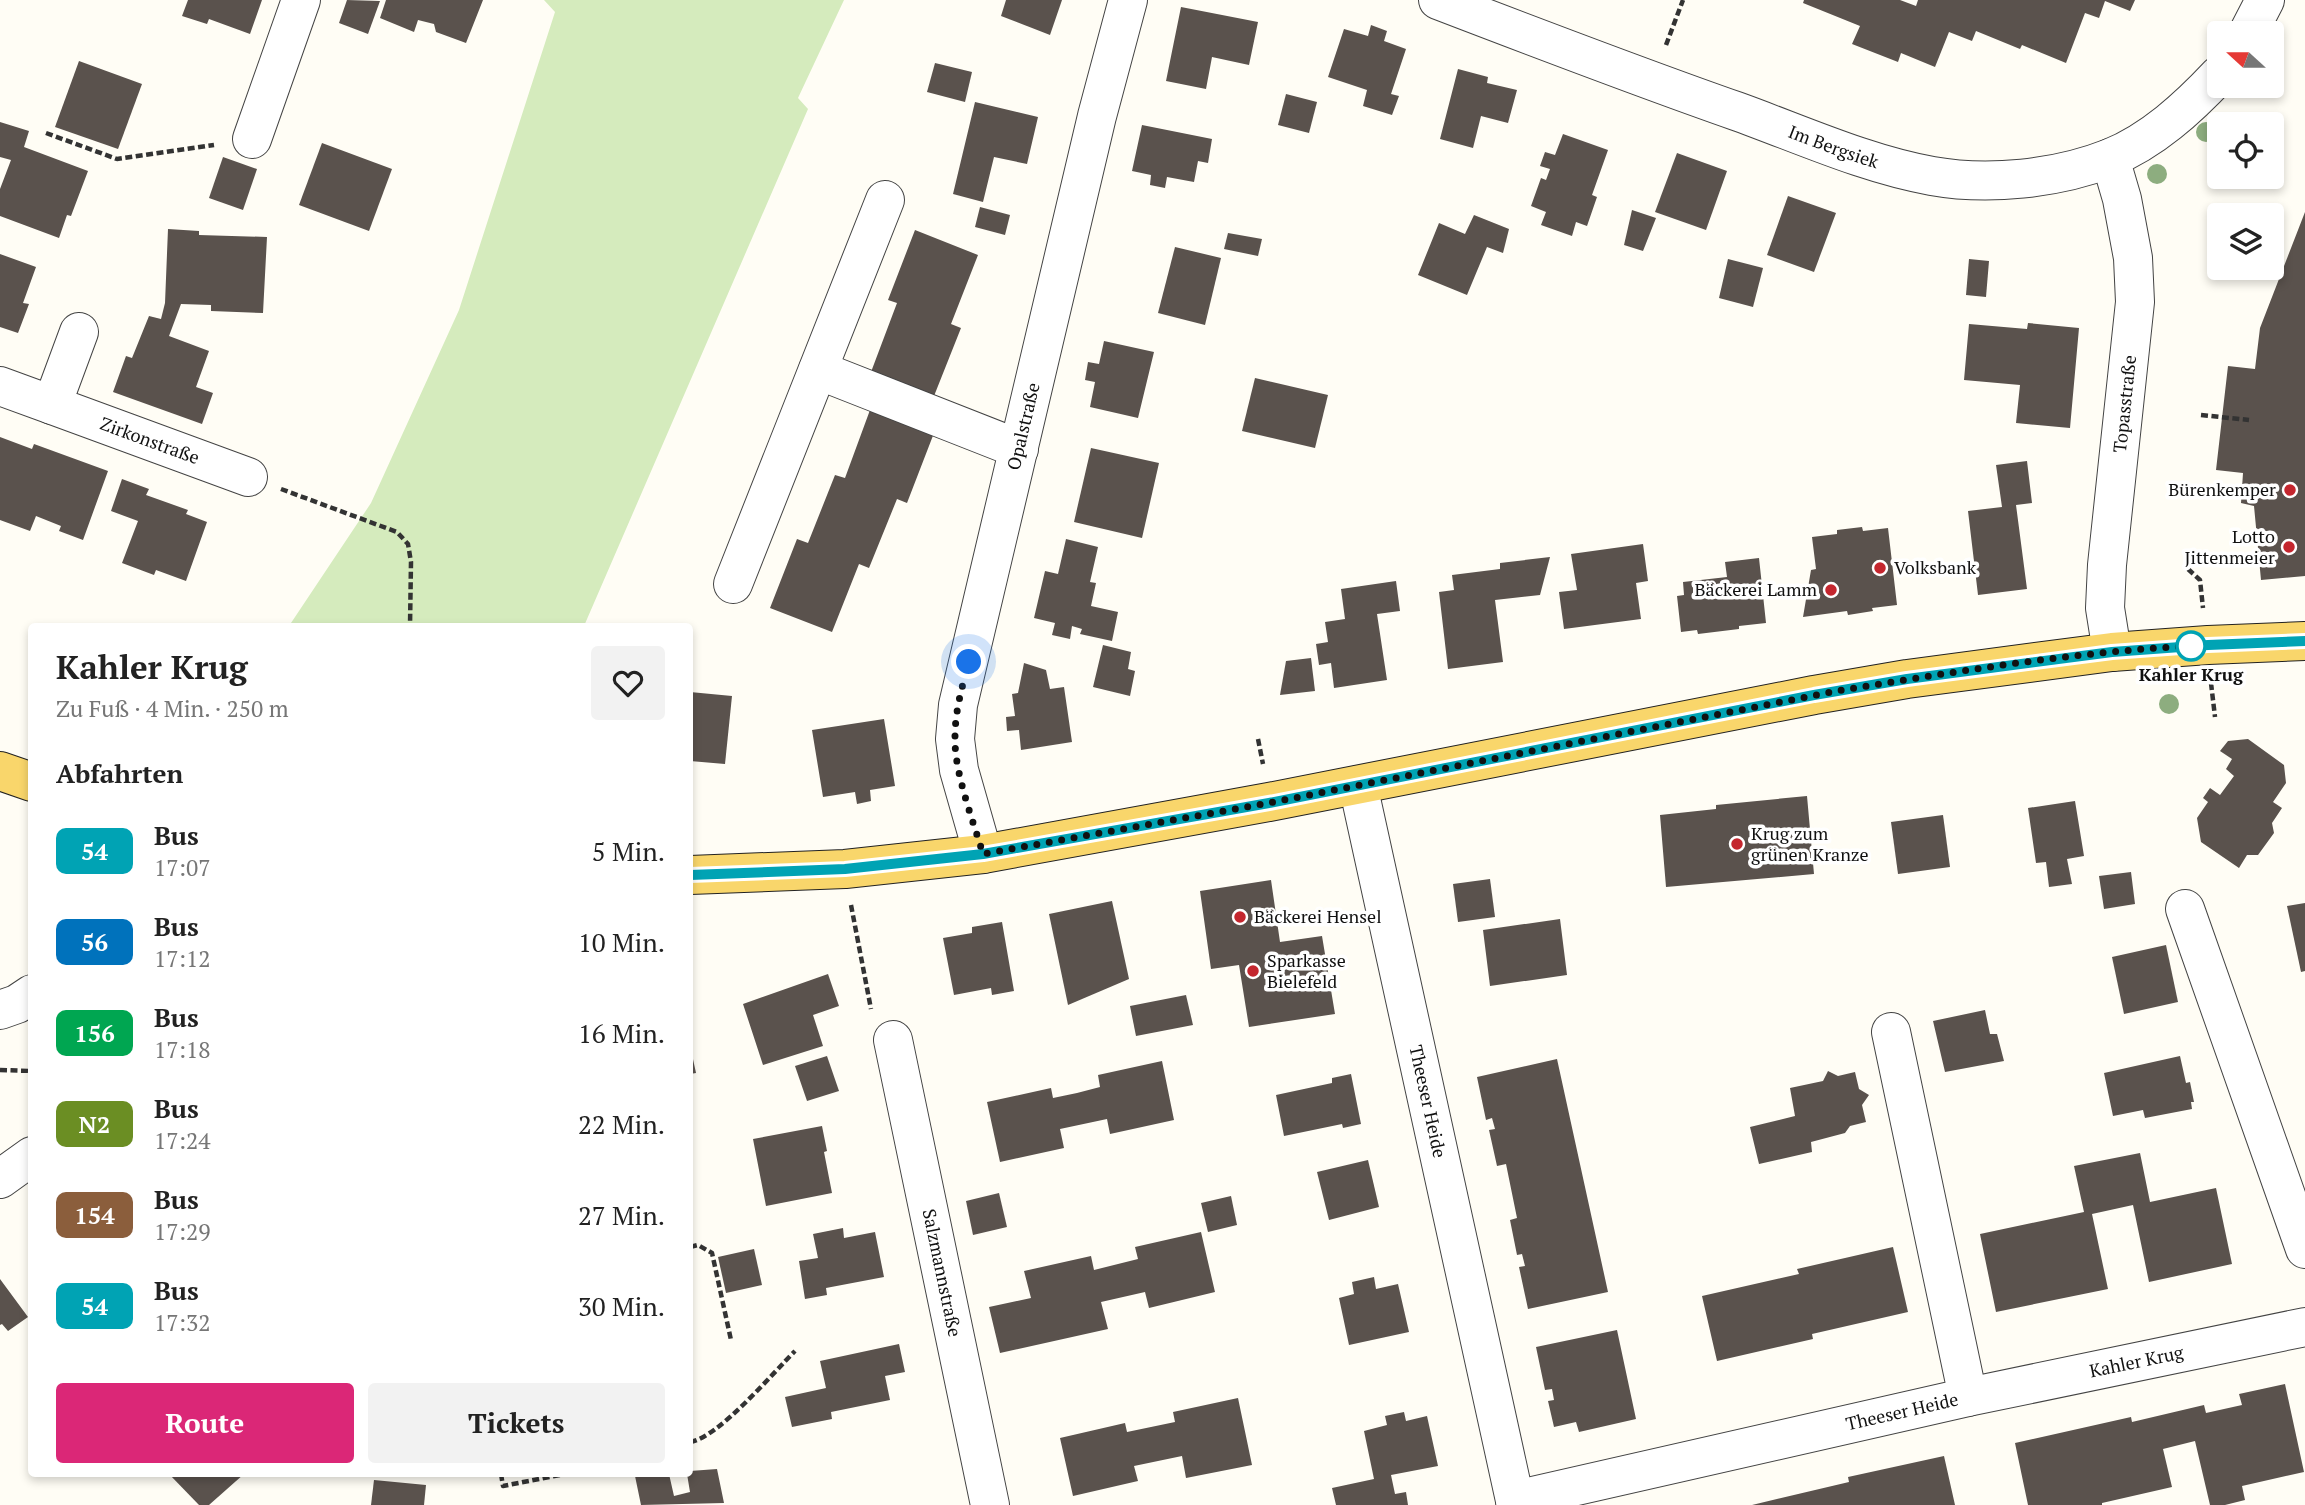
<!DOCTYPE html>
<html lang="de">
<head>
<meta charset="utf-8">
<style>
	body { margin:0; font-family:"PT Serif",serif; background:#f2f2f2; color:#222; height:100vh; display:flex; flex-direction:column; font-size:26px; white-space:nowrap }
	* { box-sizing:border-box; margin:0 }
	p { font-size:23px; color:#767676 }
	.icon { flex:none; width:38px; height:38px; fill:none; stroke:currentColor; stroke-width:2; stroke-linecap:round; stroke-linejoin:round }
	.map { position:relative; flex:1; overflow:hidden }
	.drawer { position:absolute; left:28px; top:623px; width:665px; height:854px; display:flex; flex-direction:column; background:#fff; border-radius:7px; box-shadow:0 4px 10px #0003 }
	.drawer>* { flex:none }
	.badge { padding:0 14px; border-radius:10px; font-size:24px; line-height:46px }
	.needle { width:46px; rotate:291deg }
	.buttons { position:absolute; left:2207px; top:21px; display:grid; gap:14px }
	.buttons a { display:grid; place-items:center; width:77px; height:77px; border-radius:7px; background:#fff; box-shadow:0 4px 10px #0003; font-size:35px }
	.you { position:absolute; width:35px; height:35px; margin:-18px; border:5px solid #fff; border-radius:50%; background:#1a73e8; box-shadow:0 0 0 10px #1a73e833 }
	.map>.badge { position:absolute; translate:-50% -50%; box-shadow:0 0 0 4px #fff }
	h2 { padding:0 28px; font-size:26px; line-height:63px }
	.round { display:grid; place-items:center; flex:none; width:74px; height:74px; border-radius:7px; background:#f2f2f2 }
	.overview { display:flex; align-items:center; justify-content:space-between; height:119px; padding:0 28px }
	h1 { font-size:33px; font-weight:800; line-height:52px }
	.primary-button { display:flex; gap:14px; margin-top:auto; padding:14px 28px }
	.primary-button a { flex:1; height:80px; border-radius:7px; background:#db2777; color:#fff; font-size:28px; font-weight:800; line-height:80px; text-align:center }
	.primary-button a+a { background:#f2f2f2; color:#222 }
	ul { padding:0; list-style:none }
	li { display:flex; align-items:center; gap:21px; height:91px; padding:0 28px }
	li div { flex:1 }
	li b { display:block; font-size:26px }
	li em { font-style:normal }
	li .badge { min-width:77px; font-weight:700; text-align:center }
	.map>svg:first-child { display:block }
	.green { fill:#d5ebbd }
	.building { fill:#5a524d }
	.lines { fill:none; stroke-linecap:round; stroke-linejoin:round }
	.minor-casing { stroke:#444; stroke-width:40 }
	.major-casing { stroke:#222; stroke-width:40 }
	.path { stroke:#333; stroke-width:4.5; stroke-dasharray:7 3.5; stroke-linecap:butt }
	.minor { stroke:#fff; stroke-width:38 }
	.major { stroke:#f9d66b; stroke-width:38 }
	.tree { fill:#8dad7f }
	.line-casing { stroke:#fff; stroke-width:16 }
	.line { stroke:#00a3b4; stroke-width:10 }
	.walk { stroke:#111; stroke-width:7; stroke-dasharray:0 12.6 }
	.poi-dot { fill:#c4262e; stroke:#fff; stroke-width:2.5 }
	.stop-dot { fill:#fff; stroke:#00a3b4; stroke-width:3.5 }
	.labels { text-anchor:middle; stroke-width:7; stroke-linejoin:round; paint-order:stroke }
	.street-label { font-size:18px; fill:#111; stroke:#fff }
	.poi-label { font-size:18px; fill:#111; stroke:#fff; text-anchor:start }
	.stop-label { font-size:18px; font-weight:bold; fill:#111; stroke:#fff }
</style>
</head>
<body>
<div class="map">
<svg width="2305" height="1505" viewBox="0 0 2305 1505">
	<rect width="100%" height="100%" fill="#fffdf5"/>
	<polygon class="green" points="544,0 844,0 798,98 808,109 584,626 289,626 371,503 459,310 555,12"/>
	<g class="building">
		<polygon points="188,0 262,0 250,34 209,19 207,24 182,16"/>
		<polygon points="347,0 380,1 368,34 339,23"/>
		<polygon points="386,0 483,0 466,43 436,32 434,24 418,20 414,32 380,18"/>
		<polygon points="1006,0 1062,0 1050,35 1001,16"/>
		<polygon points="1804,0 1900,0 1916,6 1918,0 2135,0 2130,11 2105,1 2099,18 2085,13 2066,63 2022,45 2020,49 1976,31 1972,41 1949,32 1935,67 1901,53 1898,62 1852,44 1860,26 1803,3"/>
		<polygon points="1181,7 1258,22 1249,65 1212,57 1206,89 1166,81"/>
		<polygon points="1371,25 1387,31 1384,41 1406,49 1391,94 1399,96 1392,115 1363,106 1367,90 1328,77 1344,29 1368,36"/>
		<polygon points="79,61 142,84 118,149 55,127"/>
		<polygon points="935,63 972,72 965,102 927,92"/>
		<polygon points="1458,69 1488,77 1487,83 1517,90 1508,123 1481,116 1473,148 1440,139"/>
		<polygon points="1286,94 1317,102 1309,133 1278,125"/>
		<polygon points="975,102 1038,117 1027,164 994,157 983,202 953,194"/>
		<polygon points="0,122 29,131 24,147 88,171 71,216 67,215 59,238 0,216 0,189 11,160 0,157"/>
		<polygon points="1142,125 1212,139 1208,163 1198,161 1194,182 1167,177 1165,188 1150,185 1151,175 1132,171"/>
		<polygon points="1563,134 1608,150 1592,195 1597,197 1587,226 1576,222 1572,236 1541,225 1546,212 1531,206 1541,178 1546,180 1550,169 1540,166 1545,152 1555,155"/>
		<polygon points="322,143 392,169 369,231 299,205"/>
		<polygon points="1677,153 1727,171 1706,230 1655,212"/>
		<polygon points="223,157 257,169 243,210 209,198"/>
		<polygon points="1788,196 1836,213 1814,272 1767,255"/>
		<polygon points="980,207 1010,215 1005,235 975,227"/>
		<polygon points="1632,210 1656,218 1643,251 1624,245"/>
		<polygon points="2305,212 2305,576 2261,580 2254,506 2241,503 2243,473 2216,470 2228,366 2255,369 2260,328"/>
		<polygon points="1474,215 1509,229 1503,253 1487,247 1467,295 1418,275 1439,223 1465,234"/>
		<polygon points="168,229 199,231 199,235 267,237 263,313 211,311 211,305 181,304 169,336 209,351 196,387 213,393 202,424 113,392 126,356 132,358 149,316 161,319 165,303"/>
		<polygon points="915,230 978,255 951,324 961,328 934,396 871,372 897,303 888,300"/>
		<polygon points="1228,233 1262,239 1258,256 1224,249"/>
		<polygon points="1175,247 1221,258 1205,325 1158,313"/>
		<polygon points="0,254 36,267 23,303 29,304 18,333 0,327"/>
		<polygon points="1728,259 1763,268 1753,307 1719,298"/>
		<polygon points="1969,259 1989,261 1986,297 1966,295"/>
		<polygon points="2028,323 2079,328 2070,428 2016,423 2020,385 1964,380 1969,324 2027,329"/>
		<polygon points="1104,341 1154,352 1138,418 1090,407 1095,382 1085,380 1088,362 1099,364"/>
		<polygon points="1255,378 1328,395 1315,448 1242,431"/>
		<polygon points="870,410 934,433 907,503 897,499 869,568 859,564 832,632 770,608 797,539 808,543 835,475 845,478"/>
		<polygon points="0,437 32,449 34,444 108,471 83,540 59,531 61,526 36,516 30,531 0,520"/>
		<polygon points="1091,448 1159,463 1142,538 1074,522"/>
		<polygon points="2027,461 2032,503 2016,505 2027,589 1978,595 1968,511 2002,507 1996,465"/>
		<polygon points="122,479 149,489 146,495 188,510 186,514 207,522 186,581 156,570 154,575 122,563 138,521 111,511"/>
		<polygon points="1862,527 1863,531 1888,528 1897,605 1872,608 1873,611 1848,615 1847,611 1803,617 1811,570 1816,569 1812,537 1837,534 1837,530"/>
		<polygon points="1066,539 1098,547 1090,582 1096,583 1091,606 1118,612 1112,641 1080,634 1082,629 1072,626 1070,639 1052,635 1055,623 1034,618 1045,571 1058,574"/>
		<polygon points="1643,544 1648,581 1636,583 1641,619 1564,629 1559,592 1577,590 1571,554"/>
		<polygon points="1550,557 1540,595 1495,600 1503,662 1448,669 1439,592 1454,590 1452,575 1500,569 1500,563"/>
		<polygon points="1759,558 1766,623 1739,626 1739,629 1698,634 1697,630 1681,632 1677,596 1684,595 1683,582 1727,577 1725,562"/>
		<polygon points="1396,581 1400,611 1377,614 1387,680 1334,688 1331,663 1319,665 1316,644 1328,642 1325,622 1345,619 1341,589"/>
		<polygon points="1103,645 1131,652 1128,669 1135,671 1130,696 1093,687"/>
		<polygon points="1311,658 1315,691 1280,695 1286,661"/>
		<polygon points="1024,663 1046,670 1050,689 1064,687 1072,742 1021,750 1019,730 1007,731 1006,717 1015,716 1012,694 1018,693"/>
		<polygon points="690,692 732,696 725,764 690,761"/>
		<polygon points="884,719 895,786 870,790 871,801 857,804 855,792 823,797 812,730"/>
		<polygon points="2248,739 2284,765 2286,783 2273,802 2282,808 2272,823 2274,833 2258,855 2247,855 2239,868 2201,842 2197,818 2208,802 2203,798 2210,788 2220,795 2234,776 2226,769 2232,759 2220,751 2228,741"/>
		<polygon points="1807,796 1814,874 1666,887 1660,815 1716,809 1716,805"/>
		<polygon points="2075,801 2084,856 2067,859 2072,884 2049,887 2046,862 2036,863 2028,808"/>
		<polygon points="1943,815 1950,867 1898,874 1891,822"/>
		<polygon points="2131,872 2135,904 2104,909 2099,876"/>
		<polygon points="1490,879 1495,917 1458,922 1453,884"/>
		<polygon points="1271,880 1280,942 1322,936 1335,1014 1249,1027 1239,965 1211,969 1200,891"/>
		<polygon points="1112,901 1129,979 1068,1005 1049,914"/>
		<polygon points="2305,903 2305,971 2301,972 2287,906"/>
		<polygon points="1560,919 1567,975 1490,986 1483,930"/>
		<polygon points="1002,922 1014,991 992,995 991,988 954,995 943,938 972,933 972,927"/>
		<polygon points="2166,945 2178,1002 2124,1014 2112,957"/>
		<polygon points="828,974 839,1006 813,1015 823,1046 763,1065 743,1004"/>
		<polygon points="1186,995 1193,1025 1136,1036 1130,1006"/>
		<polygon points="1985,1010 1990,1034 1997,1034 2004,1061 1945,1072 1933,1021"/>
		<polygon points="691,1050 696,1073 690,1074 690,1050"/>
		<polygon points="827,1056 839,1091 807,1101 795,1066"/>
		<polygon points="2180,1056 2186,1083 2190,1082 2194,1102 2191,1102 2192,1109 2145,1118 2143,1110 2113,1116 2104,1073"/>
		<polygon points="1557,1059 1608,1292 1528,1309 1519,1267 1525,1266 1522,1254 1517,1255 1510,1220 1517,1218 1506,1164 1497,1166 1489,1130 1495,1129 1492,1118 1486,1120 1477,1077"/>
		<polygon points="1162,1061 1174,1120 1110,1134 1107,1119 1060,1129 1064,1148 1000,1162 987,1102 1051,1088 1053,1098 1077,1093 1100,1087 1098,1075"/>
		<polygon points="1828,1071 1838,1076 1855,1072 1859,1089 1869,1095 1862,1105 1866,1122 1850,1126 1845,1133 1811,1142 1812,1152 1759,1164 1750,1127 1795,1116 1790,1088 1823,1081"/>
		<polygon points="1351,1074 1361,1124 1343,1128 1342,1124 1284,1136 1276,1095 1332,1083 1332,1078"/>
		<polygon points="822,1126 827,1151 824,1152 832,1193 766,1206 753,1139"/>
		<polygon points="2140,1153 2150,1202 2216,1188 2232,1264 2149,1282 2133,1205 2092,1214 2108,1289 1996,1312 1980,1234 2084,1212 2074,1166"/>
		<polygon points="1368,1160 1379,1207 1329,1220 1317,1172"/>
		<polygon points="999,1193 1007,1227 973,1235 966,1201"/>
		<polygon points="1231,1196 1237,1225 1208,1232 1201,1203"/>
		<polygon points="843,1228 844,1238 875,1232 884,1277 826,1288 827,1295 805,1299 799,1261 818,1258 813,1234"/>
		<polygon points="1201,1232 1215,1292 1149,1308 1145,1292 1101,1302 1108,1329 1000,1353 989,1307 1031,1298 1024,1271 1091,1256 1094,1270 1138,1259 1135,1247"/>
		<polygon points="1893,1247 1908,1312 1812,1334 1813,1339 1717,1361 1702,1296 1799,1274 1797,1269"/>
		<polygon points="754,1249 762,1285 726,1293 718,1257"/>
		<polygon points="1374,1277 1376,1289 1398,1284 1409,1332 1349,1345 1339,1298 1354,1294 1352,1282"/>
		<polygon points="0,1279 28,1317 8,1331 2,1324 0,1325"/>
		<polygon points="1617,1330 1636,1419 1579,1432 1576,1422 1554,1427 1548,1401 1554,1400 1552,1389 1545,1390 1536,1347"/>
		<polygon points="899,1344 905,1372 885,1376 890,1400 831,1412 832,1419 792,1427 785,1397 826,1388 820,1361"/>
		<polygon points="2285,1384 2304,1472 2242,1486 2245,1500 2225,1505 2210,1505 2195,1441 2163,1449 2172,1487 2102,1503 2102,1505 2028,1505 2015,1443 2131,1417 2132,1422 2204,1405 2206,1413 2242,1405 2239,1394"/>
		<polygon points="1238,1398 1252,1465 1186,1478 1182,1456 1134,1466 1138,1481 1073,1496 1060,1438 1125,1423 1127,1432 1175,1422 1173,1412"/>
		<polygon points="1404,1412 1406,1421 1427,1416 1438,1466 1391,1475 1395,1494 1406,1492 1408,1505 1336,1505 1332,1488 1374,1479 1364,1431 1387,1425 1385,1416"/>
		<polygon points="1944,1456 1955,1505 1752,1505 1849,1482 1848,1477"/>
		<polygon points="717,1469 724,1503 641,1505 635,1476 669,1474 674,1496 690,1492 687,1474 690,1474 690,1471"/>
		<polygon points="169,1474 244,1474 209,1505 199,1505"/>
		<polygon points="374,1480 426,1485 424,1505 371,1505"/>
	</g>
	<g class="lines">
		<g class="minor-casing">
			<g id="minor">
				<path id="s1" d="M1438,0C1537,38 1636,76 1736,111C1800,134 1865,164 1932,176C1988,186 2057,179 2110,158C2152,141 2188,108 2219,75"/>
				<polyline points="2248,33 2265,0"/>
				<polyline points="252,139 301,0"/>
				<polyline points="2110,158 2122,199 2133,258 2135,302 2107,565 2105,608 2112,652"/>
				<path id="s2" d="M79,332L52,405L248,477"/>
				<polyline points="818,370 1019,449"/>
				<polyline points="0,386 52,405"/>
				<polyline points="733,584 885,200"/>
				<path id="s3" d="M1358,785L1516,1505"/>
				<path id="s4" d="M983,854L959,770L955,739L958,705L1097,116L1128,0"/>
				<polyline points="2185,909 2305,1249"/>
				<polyline points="0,1010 17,1004 32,994"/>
				<path id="s5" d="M893,1040L990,1505"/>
				<polyline points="0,1179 32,1156"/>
				<path id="s6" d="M1968,1397L2305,1327"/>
				<path id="s7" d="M1515,1500L1968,1397L1891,1032"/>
			</g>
		</g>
		<g class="major-casing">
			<g id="major">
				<polyline points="0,771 32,782"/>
				<polyline points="690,875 845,869 983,854 1269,802 1814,695 1907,679 2112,652 2208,645 2305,641"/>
			</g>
		</g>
		<g class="path">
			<polyline points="1666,45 1683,0"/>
			<polyline points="46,133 117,159 214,145"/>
			<polyline points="2201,415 2249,420"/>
			<polyline points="281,489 397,532 408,544 411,562 410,626"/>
			<polyline points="2188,569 2200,580 2203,608"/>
			<polyline points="2211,683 2215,717"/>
			<polyline points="1258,739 1263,764"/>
			<polyline points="851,905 871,1009"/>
			<polyline points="0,1070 32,1071"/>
			<polyline points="690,1247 698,1245 712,1253 731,1340"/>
			<path d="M690,1442C718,1438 773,1373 795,1351"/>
			<polyline points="501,1474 503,1486 565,1474"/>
		</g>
		<use href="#minor" class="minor"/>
		<use href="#major" class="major"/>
	</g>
	<g class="tree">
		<circle cx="2206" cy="132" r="10"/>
		<circle cx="2157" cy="174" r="10"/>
		<circle cx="2169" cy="704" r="10"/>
	</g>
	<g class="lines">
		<g class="line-casing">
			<polyline id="line" points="690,875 845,869 983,854 1269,803 1814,695 1907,679 2112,652 2208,645 2305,641"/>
		</g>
		<use href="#line" class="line"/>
		<path class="walk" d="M969,662C962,687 955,711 955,737C954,772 973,820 983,854L1269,803L1837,691C1954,672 2073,652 2191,646"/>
	</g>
	<g class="poi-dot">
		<circle cx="2290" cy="490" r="7"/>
		<circle cx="2289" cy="547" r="7"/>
		<circle cx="1880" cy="568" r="7"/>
		<circle cx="1831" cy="590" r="7"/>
		<circle cx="1737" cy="844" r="7"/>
		<circle cx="1240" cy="917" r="7"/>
		<circle cx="1253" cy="971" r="7"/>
	</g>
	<circle class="stop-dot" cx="2191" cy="646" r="14"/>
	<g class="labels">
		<g class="street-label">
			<text dy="6" stroke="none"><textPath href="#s1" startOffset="422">Im Bergsiek</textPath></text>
			<text transform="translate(2125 404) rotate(-84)" y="6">Topasstraße</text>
			<text dy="6" stroke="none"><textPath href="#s4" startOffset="439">Opalstraße</textPath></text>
			<text dy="6" stroke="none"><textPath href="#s2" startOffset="182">Zirkonstraße</textPath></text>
			<text dy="6" stroke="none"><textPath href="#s3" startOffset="324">Theeser Heide</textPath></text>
			<text dy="6" stroke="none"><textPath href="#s5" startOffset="238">Salzmannstraße</textPath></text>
			<text dy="6" stroke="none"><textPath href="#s6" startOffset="172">Kahler Krug</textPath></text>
			<text dy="6" stroke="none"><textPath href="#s7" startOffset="397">Theeser Heide</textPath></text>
		</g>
		<g class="poi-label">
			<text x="2276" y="496" text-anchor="end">Bürenkemper</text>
			<text x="2275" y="543" text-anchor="end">Lotto<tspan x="2275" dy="21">Jittenmeier</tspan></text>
			<text x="1894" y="574">Volksbank</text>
			<text x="1817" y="596" text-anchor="end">Bäckerei Lamm</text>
			<text x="1751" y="840">Krug zum<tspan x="1751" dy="21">grünen Kranze</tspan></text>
			<text x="1254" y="923">Bäckerei Hensel</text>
			<text x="1267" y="967">Sparkasse<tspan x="1267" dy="21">Bielefeld</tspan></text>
		</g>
		<g class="stop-label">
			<text x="2191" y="681">Kahler Krug</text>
		</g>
	</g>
</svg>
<div class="buttons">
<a><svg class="needle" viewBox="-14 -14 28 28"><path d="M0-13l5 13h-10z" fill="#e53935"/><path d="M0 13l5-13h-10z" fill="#767676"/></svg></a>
<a><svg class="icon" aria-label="locate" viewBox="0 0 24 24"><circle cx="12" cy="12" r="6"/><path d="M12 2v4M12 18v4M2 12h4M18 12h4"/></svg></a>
<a><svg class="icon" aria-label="layers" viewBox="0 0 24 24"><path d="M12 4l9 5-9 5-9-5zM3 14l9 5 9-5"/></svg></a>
</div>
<div class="you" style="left:969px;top:662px"></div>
<section class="drawer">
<div class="overview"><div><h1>Kahler Krug</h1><p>Zu Fuß · 4 Min. · 250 m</p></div><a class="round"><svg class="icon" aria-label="heart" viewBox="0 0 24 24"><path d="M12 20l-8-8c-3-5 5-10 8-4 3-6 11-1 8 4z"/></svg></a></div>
<h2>Abfahrten</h2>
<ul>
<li><span class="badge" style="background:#00a3b4;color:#fff">54</span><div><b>Bus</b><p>17:07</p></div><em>5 Min.</em></li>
<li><span class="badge" style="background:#0072bc;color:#fff">56</span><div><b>Bus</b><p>17:12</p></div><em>10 Min.</em></li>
<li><span class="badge" style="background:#00a651;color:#fff">156</span><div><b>Bus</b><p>17:18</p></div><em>16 Min.</em></li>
<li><span class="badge" style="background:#6b8e23;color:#fff">N2</span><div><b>Bus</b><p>17:24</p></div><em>22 Min.</em></li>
<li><span class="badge" style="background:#8b5e3c;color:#fff">154</span><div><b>Bus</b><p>17:29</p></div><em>27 Min.</em></li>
<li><span class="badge" style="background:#00a3b4;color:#fff">54</span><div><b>Bus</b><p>17:32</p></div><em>30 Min.</em></li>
</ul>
<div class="primary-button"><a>Route</a><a>Tickets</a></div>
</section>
</div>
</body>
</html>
